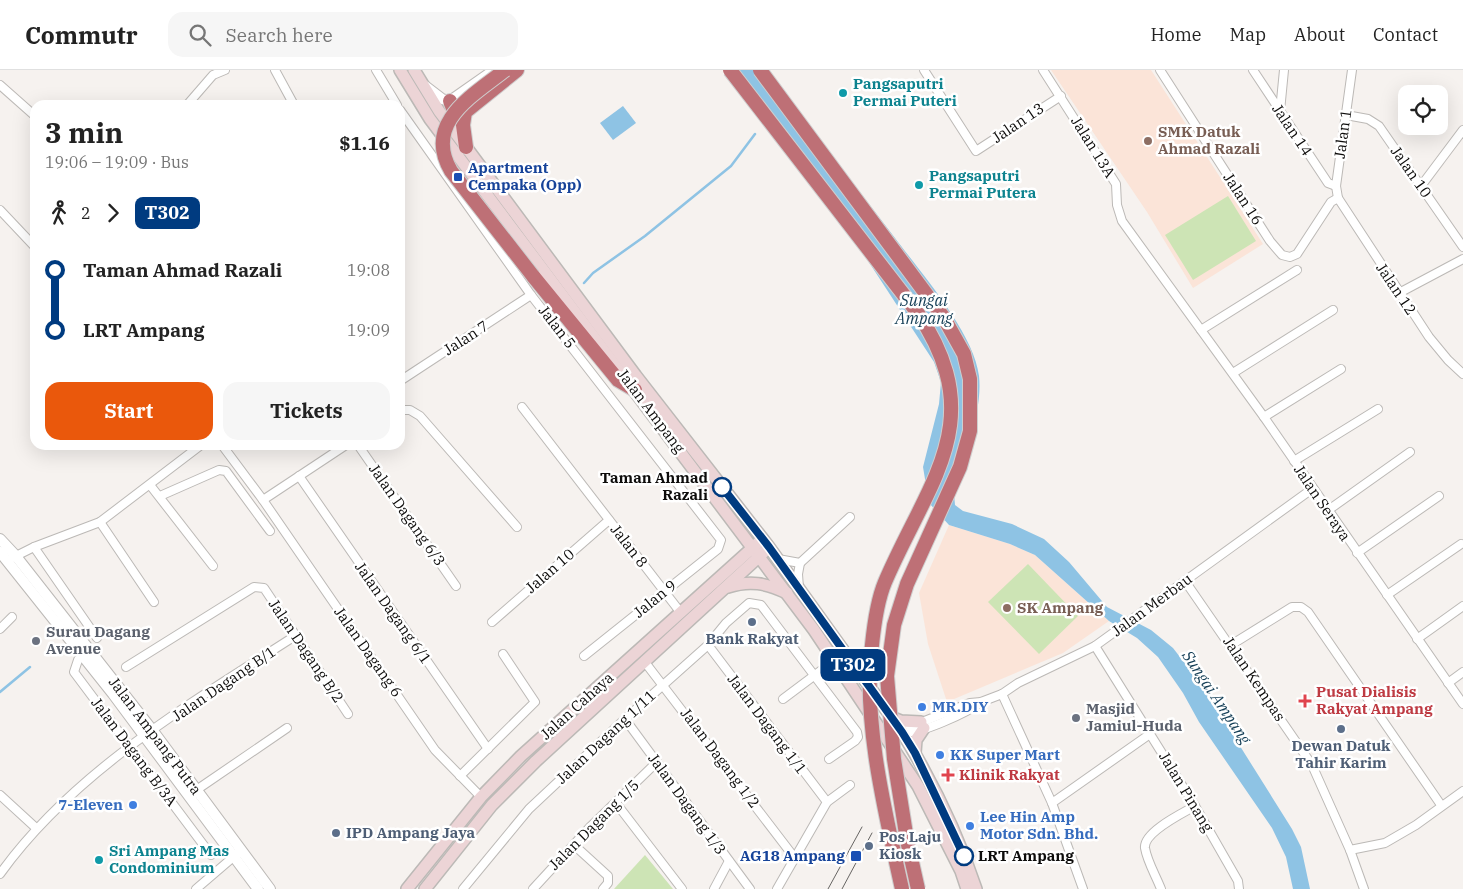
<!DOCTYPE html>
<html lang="en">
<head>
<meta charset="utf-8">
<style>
	body { margin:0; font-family:"IBM Plex Serif",serif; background:#f6f6f6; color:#222; height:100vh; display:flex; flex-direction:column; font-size:19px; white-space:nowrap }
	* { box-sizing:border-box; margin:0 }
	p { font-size:16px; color:#767676 }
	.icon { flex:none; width:28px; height:28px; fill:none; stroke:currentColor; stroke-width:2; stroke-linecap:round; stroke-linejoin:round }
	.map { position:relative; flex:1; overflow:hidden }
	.details { position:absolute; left:30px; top:30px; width:375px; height:350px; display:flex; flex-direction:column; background:#fff; border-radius:15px; box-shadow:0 5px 20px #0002 }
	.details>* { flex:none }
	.badge { padding:0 10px; border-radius:8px; font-size:18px; line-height:32px }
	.tools { position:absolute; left:1398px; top:15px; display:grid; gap:10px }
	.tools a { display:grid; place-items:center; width:50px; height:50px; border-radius:10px; background:#fff; box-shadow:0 5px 20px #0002; font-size:25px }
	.map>.badge { position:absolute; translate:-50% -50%; box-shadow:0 0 0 2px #fff }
	.legs { display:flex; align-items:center; gap:8px; height:55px; padding:0 15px; font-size:16px }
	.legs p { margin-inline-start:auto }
	.summary { display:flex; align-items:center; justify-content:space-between; height:85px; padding:0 15px }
	h1 { font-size:28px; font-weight:800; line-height:38px }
	.button { display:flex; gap:10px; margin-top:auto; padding:10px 15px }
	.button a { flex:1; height:58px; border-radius:15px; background:#ea580c; color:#fff; font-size:20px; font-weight:800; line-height:58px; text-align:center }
	.button a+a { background:#f6f6f6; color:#222 }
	ul { padding:0 15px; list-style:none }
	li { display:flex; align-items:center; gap:18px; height:60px; font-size:19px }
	li i { display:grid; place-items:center; width:8px; height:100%; margin:0 6px; background:currentColor }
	li i::after { content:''; width:12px; height:12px; margin:-6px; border:4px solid; border-radius:50%; background:#fff }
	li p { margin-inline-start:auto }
	li:first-child i { background:linear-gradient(#0000 50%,currentColor 0) }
	li:last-child i { background:linear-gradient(currentColor 50%,#0000 0) }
	header { display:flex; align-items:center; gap:30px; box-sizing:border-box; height:70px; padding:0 25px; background:#fff; border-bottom:1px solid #e0e0e0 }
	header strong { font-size:24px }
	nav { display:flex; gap:28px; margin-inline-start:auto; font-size:18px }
	.search { width:350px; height:45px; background:#f6f6f6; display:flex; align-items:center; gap:12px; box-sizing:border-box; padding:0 18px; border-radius:15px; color:#767676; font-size:19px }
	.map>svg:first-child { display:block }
	.education { fill:#fbe4d8 }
	.green { fill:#cde4b5 }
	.water { fill:#8ec3e4 }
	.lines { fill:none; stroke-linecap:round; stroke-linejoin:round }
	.stream { stroke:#8ec3e4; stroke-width:2.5 }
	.minor-casing { stroke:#bcb9b6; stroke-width:10 }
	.tertiary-casing { stroke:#bcb9b6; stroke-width:12 }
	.secondary-casing { stroke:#bcb9b6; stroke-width:14 }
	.motorway-casing { stroke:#cfcece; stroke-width:16 }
	.minor { stroke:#fff; stroke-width:8 }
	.tertiary { stroke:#fff; stroke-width:10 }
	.secondary { stroke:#ecd4d6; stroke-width:11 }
	.motorway { stroke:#be7076; stroke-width:14 }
	.tram { stroke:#676563; stroke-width:1 }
	.motorway-bridge-casing { stroke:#cfcece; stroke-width:16; stroke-linecap:butt }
	.motorway-bridge { stroke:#be7076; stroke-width:14 }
	.line-1-casing { stroke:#fff; stroke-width:11 }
	.line-1 { stroke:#003b80; stroke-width:8 }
	.culture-dot { fill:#0f9aa8; stroke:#fff; stroke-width:2 }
	.education-dot { fill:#8d6e63; stroke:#fff; stroke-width:2 }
	.transit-dot { fill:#1a4fb4; stroke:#fff; stroke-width:2 }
	.stop-1-dot { fill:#fff; stroke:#003b80; stroke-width:2.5 }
	.service-dot { fill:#5c6f8a; stroke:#fff; stroke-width:2 }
	.worship-dot { fill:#6b7280; stroke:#fff; stroke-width:2 }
	.health-dot { fill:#e0444e; stroke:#fff; stroke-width:2 }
	.shop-dot { fill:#3f7fe0; stroke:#fff; stroke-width:2 }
	.labels { text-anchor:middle; stroke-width:5; stroke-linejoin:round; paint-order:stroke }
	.culture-label { font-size:15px; font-weight:bold; fill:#0d838f; stroke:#fff; text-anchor:start }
	.street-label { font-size:15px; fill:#0d0c0b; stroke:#fff }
	.education-label { font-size:15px; font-weight:bold; fill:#785e54; stroke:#fff; text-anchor:start }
	.transit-label { font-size:15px; font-weight:bold; fill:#164399; stroke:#fff; text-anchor:start }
	.stop-label { font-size:15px; font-weight:bold; fill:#0d0c0b; stroke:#fff; text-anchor:end }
	.worship-label { font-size:15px; font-weight:bold; fill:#5b616d; stroke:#fff; text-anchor:start }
	.service-label { font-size:15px; font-weight:bold; fill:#4e5e75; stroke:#fff }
	.health-label { font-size:15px; font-weight:bold; fill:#be3a42; stroke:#fff; text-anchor:start }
	.shop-label { font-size:15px; font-weight:bold; fill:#366cbe; stroke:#fff; text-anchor:start }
	.water-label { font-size:16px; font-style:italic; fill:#143e56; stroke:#fff }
</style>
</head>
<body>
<header>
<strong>Commutr</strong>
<div class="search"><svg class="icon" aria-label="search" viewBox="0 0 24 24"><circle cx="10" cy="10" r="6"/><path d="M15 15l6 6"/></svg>Search here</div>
<nav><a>Home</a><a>Map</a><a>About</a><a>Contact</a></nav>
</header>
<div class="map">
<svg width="1463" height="819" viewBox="0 0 1463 819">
	<rect width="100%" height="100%" fill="#f6f2ef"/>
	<g class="education">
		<polygon points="1051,0 1151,0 1263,174 1193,218 1147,142"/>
		<polygon points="949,455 1010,474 1035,485 1109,551 1063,583 947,632 928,574 919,523"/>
	</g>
	<g class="green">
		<polygon points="1228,126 1256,171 1193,210 1165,165"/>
		<polygon points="1028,494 1078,546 1039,584 988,532"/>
		<polygon points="645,785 673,819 614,819"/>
	</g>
	<g class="water">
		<path d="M728,0H765C809,56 852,112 895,168C921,203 974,263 979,306C983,342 963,390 954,424L955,435L963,441L1012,454L1044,469L1069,492L1107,537L1151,560L1173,578L1194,605L1218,641L1292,759L1301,777L1310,819H1293L1286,787L1272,758L1199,652L1183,623L1158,587L1137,568L1109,551L1035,485L1010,474L949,455L929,433L923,397L939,334L941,312L934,292L784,62Z"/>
		<polygon points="623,36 636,53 613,70 600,53"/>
	</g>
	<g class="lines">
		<g class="stream">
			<polyline points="584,213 593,203 645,166 731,96 755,64"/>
			<polyline points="0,622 30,597"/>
		</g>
		<g class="minor-casing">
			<g id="minor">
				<polyline points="275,0 294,35"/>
				<polyline points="376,0 397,35"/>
				<polyline points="924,0 976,81 1061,26"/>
				<polyline points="1043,0 1116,114 1117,135 1122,151 1264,347 1463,634"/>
				<polyline points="1160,0 1270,171 1282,185 1290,187 1297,184 1331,132 1338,128"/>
				<polyline points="1253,0 1328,113 1336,116"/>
				<polyline points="1352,0 1336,116 1338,128 1429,267 1448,290 1463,304"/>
				<polyline points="0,15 35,46"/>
				<polyline points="187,35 213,5 225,0"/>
				<polyline points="400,40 531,225 721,470 718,479 584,586"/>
				<polyline points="1280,41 1284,0"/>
				<polyline points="1346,45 1368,49 1379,56 1463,177"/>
				<polyline points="1421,116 1463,60"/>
				<polyline points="0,140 35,177"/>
				<polyline points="1399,223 1463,189"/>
				<polyline points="1201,260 1297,200"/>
				<polyline points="1233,303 1333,240"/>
				<polyline points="400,311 531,225"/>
				<polyline points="522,337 681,543"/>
				<polyline points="400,340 410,340 420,346 517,457"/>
				<polyline points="1264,347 1341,299"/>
				<polyline points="222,375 263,430 435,680 481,727"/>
				<polyline points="358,375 456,516"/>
				<polyline points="1294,391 1378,339"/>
				<polyline points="299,406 488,679"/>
				<polyline points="150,415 213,496"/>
				<polyline points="160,426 219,400 226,401 270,461"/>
				<polyline points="263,430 346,375"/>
				<polyline points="1327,441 1410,382"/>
				<polyline points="100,452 154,532"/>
				<polyline points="34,477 97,568"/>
				<polyline points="1357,483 1439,426"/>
				<polyline points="12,488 34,477 100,452 201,375"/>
				<polyline points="778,489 800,493 850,447"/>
				<polyline points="1185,511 1312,695 1350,780 1364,819"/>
				<polyline points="799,518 798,504 800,493"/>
				<polyline points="1387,525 1461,474"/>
				<polyline points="492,552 609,450"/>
				<polyline points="0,559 12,547"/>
				<polyline points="1417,569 1463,536"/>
				<polyline points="708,575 827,732"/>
				<polyline points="1231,575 1292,537 1301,537 1308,542 1441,735"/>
				<polyline points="1095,576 1195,736 1238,811 1239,819"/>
				<polyline points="87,583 78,590 74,602 211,785"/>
				<polyline points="644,591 794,787"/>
				<polyline points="126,597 254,517 264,518 348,644"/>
				<polyline points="1448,613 1463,602"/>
				<polyline points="1002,624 1052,733 1083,819"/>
				<polyline points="783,629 835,590"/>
				<polyline points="625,649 750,819"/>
				<polyline points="902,662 907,658 970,633 981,632 1002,624 1018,613 1095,576 1312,419"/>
				<path d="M902,662C918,666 968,642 981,632"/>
				<polyline points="460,706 535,632 503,584"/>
				<polyline points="192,723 287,658"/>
				<polyline points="0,725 36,758"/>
				<polyline points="616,733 682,819"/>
				<polyline points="1052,733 1150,664"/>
				<polyline points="574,775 608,806 608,813 603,819"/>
				<polyline points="1350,780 1385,773 1416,755 1463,721"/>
				<path d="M0,804C73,702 191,633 295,566"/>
				<polyline points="196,819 238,783"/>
				<polyline points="463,819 529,739 625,649 708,575 726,553 749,533 761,535 857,662 858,667 855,671 829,689"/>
				<polyline points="533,819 591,756 657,692"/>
				<polyline points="714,819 729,791"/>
				<polyline points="777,819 827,732 850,715"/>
				<path d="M1161,819C1156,806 1147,791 1145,778C1143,762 1183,743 1195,736"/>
			</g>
		</g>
		<g class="tertiary-casing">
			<g id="tertiary">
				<polyline points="425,16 442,29 450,31 490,3"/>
				<polyline points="0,469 15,485 153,661 270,819"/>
				<polyline points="0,482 113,624 258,819"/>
			</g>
		</g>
		<g class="secondary-casing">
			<g id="secondary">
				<polyline points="400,0 430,49 814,560 918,716 961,801 967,819"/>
				<path d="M414,0L439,41L466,77L636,306L769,477L902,662C932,711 958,765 976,819"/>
				<path d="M728,517C750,510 766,513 787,523"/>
				<polyline points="891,647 901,651 921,652"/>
				<polyline points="915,683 916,670 924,658"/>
				<polyline points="407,819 481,727 521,686 759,472"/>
				<polyline points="425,819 492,735 536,691 764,482"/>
			</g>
		</g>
		<g class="motorway-casing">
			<g id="motorway">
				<polyline points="450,31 453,38 465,42"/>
				<polyline points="466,77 463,55 465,42 517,0"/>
				<polyline points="533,206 618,310 635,320"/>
			</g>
		</g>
		<use href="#minor" class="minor"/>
		<use href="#tertiary" class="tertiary"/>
		<use href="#secondary" class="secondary"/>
		<use href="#motorway" class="motorway"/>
		<g class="tram">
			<polyline points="828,819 862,757"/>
			<polyline points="842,819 872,763"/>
		</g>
		<g class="motorway-bridge-casing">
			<g id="motorway-bridge">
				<path d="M505,0C472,26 423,53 451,101L533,206"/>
				<path d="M730,0L917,242C991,351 928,411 885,512C877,531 874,555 872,575C862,650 886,746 902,819"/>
				<polyline points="760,0 944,248 964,284 970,309 970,361 960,397 907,514 894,555 887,606 894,689 907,770 918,819"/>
			</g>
		</g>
		<use href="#motorway-bridge" class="motorway-bridge"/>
	</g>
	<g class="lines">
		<g class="line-1-casing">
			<polyline id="line-1" points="722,417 769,477 902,662 915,683 964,786"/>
		</g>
		<use href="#line-1" class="line-1"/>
	</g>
	<g class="culture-dot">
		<circle cx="843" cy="23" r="5"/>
		<circle cx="919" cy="115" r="5"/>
		<circle cx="99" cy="790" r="5"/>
	</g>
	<g class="education-dot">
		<circle cx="1148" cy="71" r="5"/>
		<circle cx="1007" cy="538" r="5"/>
	</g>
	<g class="transit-dot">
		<rect x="453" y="102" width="10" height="10" rx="2.5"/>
		<rect x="850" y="780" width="12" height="12" rx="2.5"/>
	</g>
	<g class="stop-1-dot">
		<circle cx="722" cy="417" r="9"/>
		<circle cx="964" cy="786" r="9"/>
	</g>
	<g class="service-dot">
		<circle cx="752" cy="552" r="5"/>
		<circle cx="1341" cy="659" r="5"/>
		<circle cx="336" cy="763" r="5"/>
		<circle cx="869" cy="776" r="5"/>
	</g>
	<g class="worship-dot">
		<circle cx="36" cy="571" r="5"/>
		<circle cx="1076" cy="648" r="5"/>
	</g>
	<g class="health-dot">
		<path d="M1302.5 623.5h5v5h5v5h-5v5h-5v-5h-5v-5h5z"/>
		<path d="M945.5 697.5h5v5h5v5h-5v5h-5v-5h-5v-5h5z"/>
	</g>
	<g class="shop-dot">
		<circle cx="922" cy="637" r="5"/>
		<circle cx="940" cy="685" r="5"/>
		<circle cx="133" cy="735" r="5"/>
		<circle cx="970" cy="756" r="5"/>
	</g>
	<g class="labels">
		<g class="culture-label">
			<text x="853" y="19">Pangsaputri<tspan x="853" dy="17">Permai Puteri</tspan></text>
			<text x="929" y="111">Pangsaputri<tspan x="929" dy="17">Permai Putera</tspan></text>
			<text x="109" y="786">Sri Ampang Mas<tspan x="109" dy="17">Condominium</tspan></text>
		</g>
		<g class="street-label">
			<text transform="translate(1018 53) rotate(-34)" y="5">Jalan 13</text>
			<text transform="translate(1292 60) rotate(56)" y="5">Jalan 14</text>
			<text transform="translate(1343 64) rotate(-82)" y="5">Jalan 1</text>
			<text transform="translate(1093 77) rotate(58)" y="5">Jalan 13A</text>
			<text transform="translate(1411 102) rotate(55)" y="5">Jalan 10</text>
			<text transform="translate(1243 129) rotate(57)" y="5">Jalan 16</text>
			<text transform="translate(1396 219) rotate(56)" y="5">Jalan 12</text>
			<text transform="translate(557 257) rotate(52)" y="5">Jalan 5</text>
			<text transform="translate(466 268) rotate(-33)" y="5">Jalan 7</text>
			<text transform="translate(651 341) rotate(53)" y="5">Jalan Ampang</text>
			<text transform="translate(1322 433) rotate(56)" y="5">Jalan Seraya</text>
			<text transform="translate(407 445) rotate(55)" y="5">Jalan Dagang 6/3</text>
			<text transform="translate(629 476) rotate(52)" y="5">Jalan 8</text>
			<text transform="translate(550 501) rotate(-41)" y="5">Jalan 10</text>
			<text transform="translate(655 529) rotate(-39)" y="5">Jalan 9</text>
			<text transform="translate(1152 535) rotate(-36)" y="5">Jalan Merbau</text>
			<text transform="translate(393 543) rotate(55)" y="5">Jalan Dagang 6/1</text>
			<text transform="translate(306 581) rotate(56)" y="5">Jalan Dagang B/2</text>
			<text transform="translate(368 582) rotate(55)" y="5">Jalan Dagang 6</text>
			<text transform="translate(1254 609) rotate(56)" y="5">Jalan Kempas</text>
			<text transform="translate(224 614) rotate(-34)" y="5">Jalan Dagang B/1</text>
			<text transform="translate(577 636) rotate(-42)" y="5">Jalan Cahaya</text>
			<text transform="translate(767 654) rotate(53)" y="5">Jalan Dagang 1/1</text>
			<text transform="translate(155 666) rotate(53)" y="5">Jalan Ampang Putra</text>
			<text transform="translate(606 667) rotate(-43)" y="5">Jalan Dagang 1/11</text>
			<text transform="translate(134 682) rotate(53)" y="5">Jalan Dagang B/3A</text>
			<text transform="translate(720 688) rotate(53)" y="5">Jalan Dagang 1/2</text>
			<text transform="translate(1186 722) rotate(59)" y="5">Jalan Pinang</text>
			<text transform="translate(687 734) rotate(54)" y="5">Jalan Dagang 1/3</text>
			<text transform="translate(594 755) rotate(-45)" y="5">Jalan Dagang 1/5</text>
		</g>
		<g class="education-label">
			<text x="1158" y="67">SMK Datuk<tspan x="1158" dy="17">Ahmad Razali</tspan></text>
			<text x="1017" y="543">SK Ampang</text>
		</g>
		<g class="transit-label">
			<text x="468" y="103">Apartment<tspan x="468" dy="17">Cempaka (Opp)</tspan></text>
			<text x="845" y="791" text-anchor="end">AG18 Ampang</text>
		</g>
		<g class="stop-label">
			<text x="708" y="413">Taman Ahmad<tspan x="708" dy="17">Razali</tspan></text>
			<text x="978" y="791" text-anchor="start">LRT Ampang</text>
		</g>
		<g class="worship-label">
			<text x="46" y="567">Surau Dagang<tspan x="46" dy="17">Avenue</tspan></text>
			<text x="1086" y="644">Masjid<tspan x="1086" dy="17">Jamiul-Huda</tspan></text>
		</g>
		<g class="service-label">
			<text x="752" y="574">Bank Rakyat</text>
			<text x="1341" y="681">Dewan Datuk<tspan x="1341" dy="17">Tahir Karim</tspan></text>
			<text x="346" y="768" text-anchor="start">IPD Ampang Jaya</text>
			<text x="879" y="772" text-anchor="start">Pos Laju<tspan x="879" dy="17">Kiosk</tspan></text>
		</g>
		<g class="health-label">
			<text x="1316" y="627">Pusat Dialisis<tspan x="1316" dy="17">Rakyat Ampang</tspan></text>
			<text x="959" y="710">Klinik Rakyat</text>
		</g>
		<g class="shop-label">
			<text x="932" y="642">MR.DIY</text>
			<text x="950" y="690">KK Super Mart</text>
			<text x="123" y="740" text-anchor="end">7-Eleven</text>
			<text x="980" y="752">Lee Hin Amp<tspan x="980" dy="17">Motor Sdn. Bhd.</tspan></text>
		</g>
		<g class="water-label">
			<text x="924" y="236">Sungai<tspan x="924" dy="18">Ampang</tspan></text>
			<text transform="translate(1217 627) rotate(56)" y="6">Sungai Ampang</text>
		</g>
	</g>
</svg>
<div class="tools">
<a><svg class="icon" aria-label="locate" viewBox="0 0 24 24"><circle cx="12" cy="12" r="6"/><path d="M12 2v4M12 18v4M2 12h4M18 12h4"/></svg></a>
</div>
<b class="badge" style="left:853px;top:595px;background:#003b80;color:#fff">T302</b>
<section class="details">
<div class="summary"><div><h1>3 min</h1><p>19:06 – 19:09 · Bus</p></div><b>$1.16</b></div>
<div class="legs"><svg class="icon" aria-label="walk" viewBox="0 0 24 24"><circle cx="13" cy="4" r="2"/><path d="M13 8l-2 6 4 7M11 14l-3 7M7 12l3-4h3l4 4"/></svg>2<svg class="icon" aria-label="forward" viewBox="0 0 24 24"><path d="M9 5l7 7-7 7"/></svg><b class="badge" style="background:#003b80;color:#fff">T302</b></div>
<ul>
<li><i style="color:#003b80"></i><b>Taman Ahmad Razali</b><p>19:08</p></li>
<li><i style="color:#003b80"></i><b>LRT Ampang</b><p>19:09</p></li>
</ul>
<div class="button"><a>Start</a><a>Tickets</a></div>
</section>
</div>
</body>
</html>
